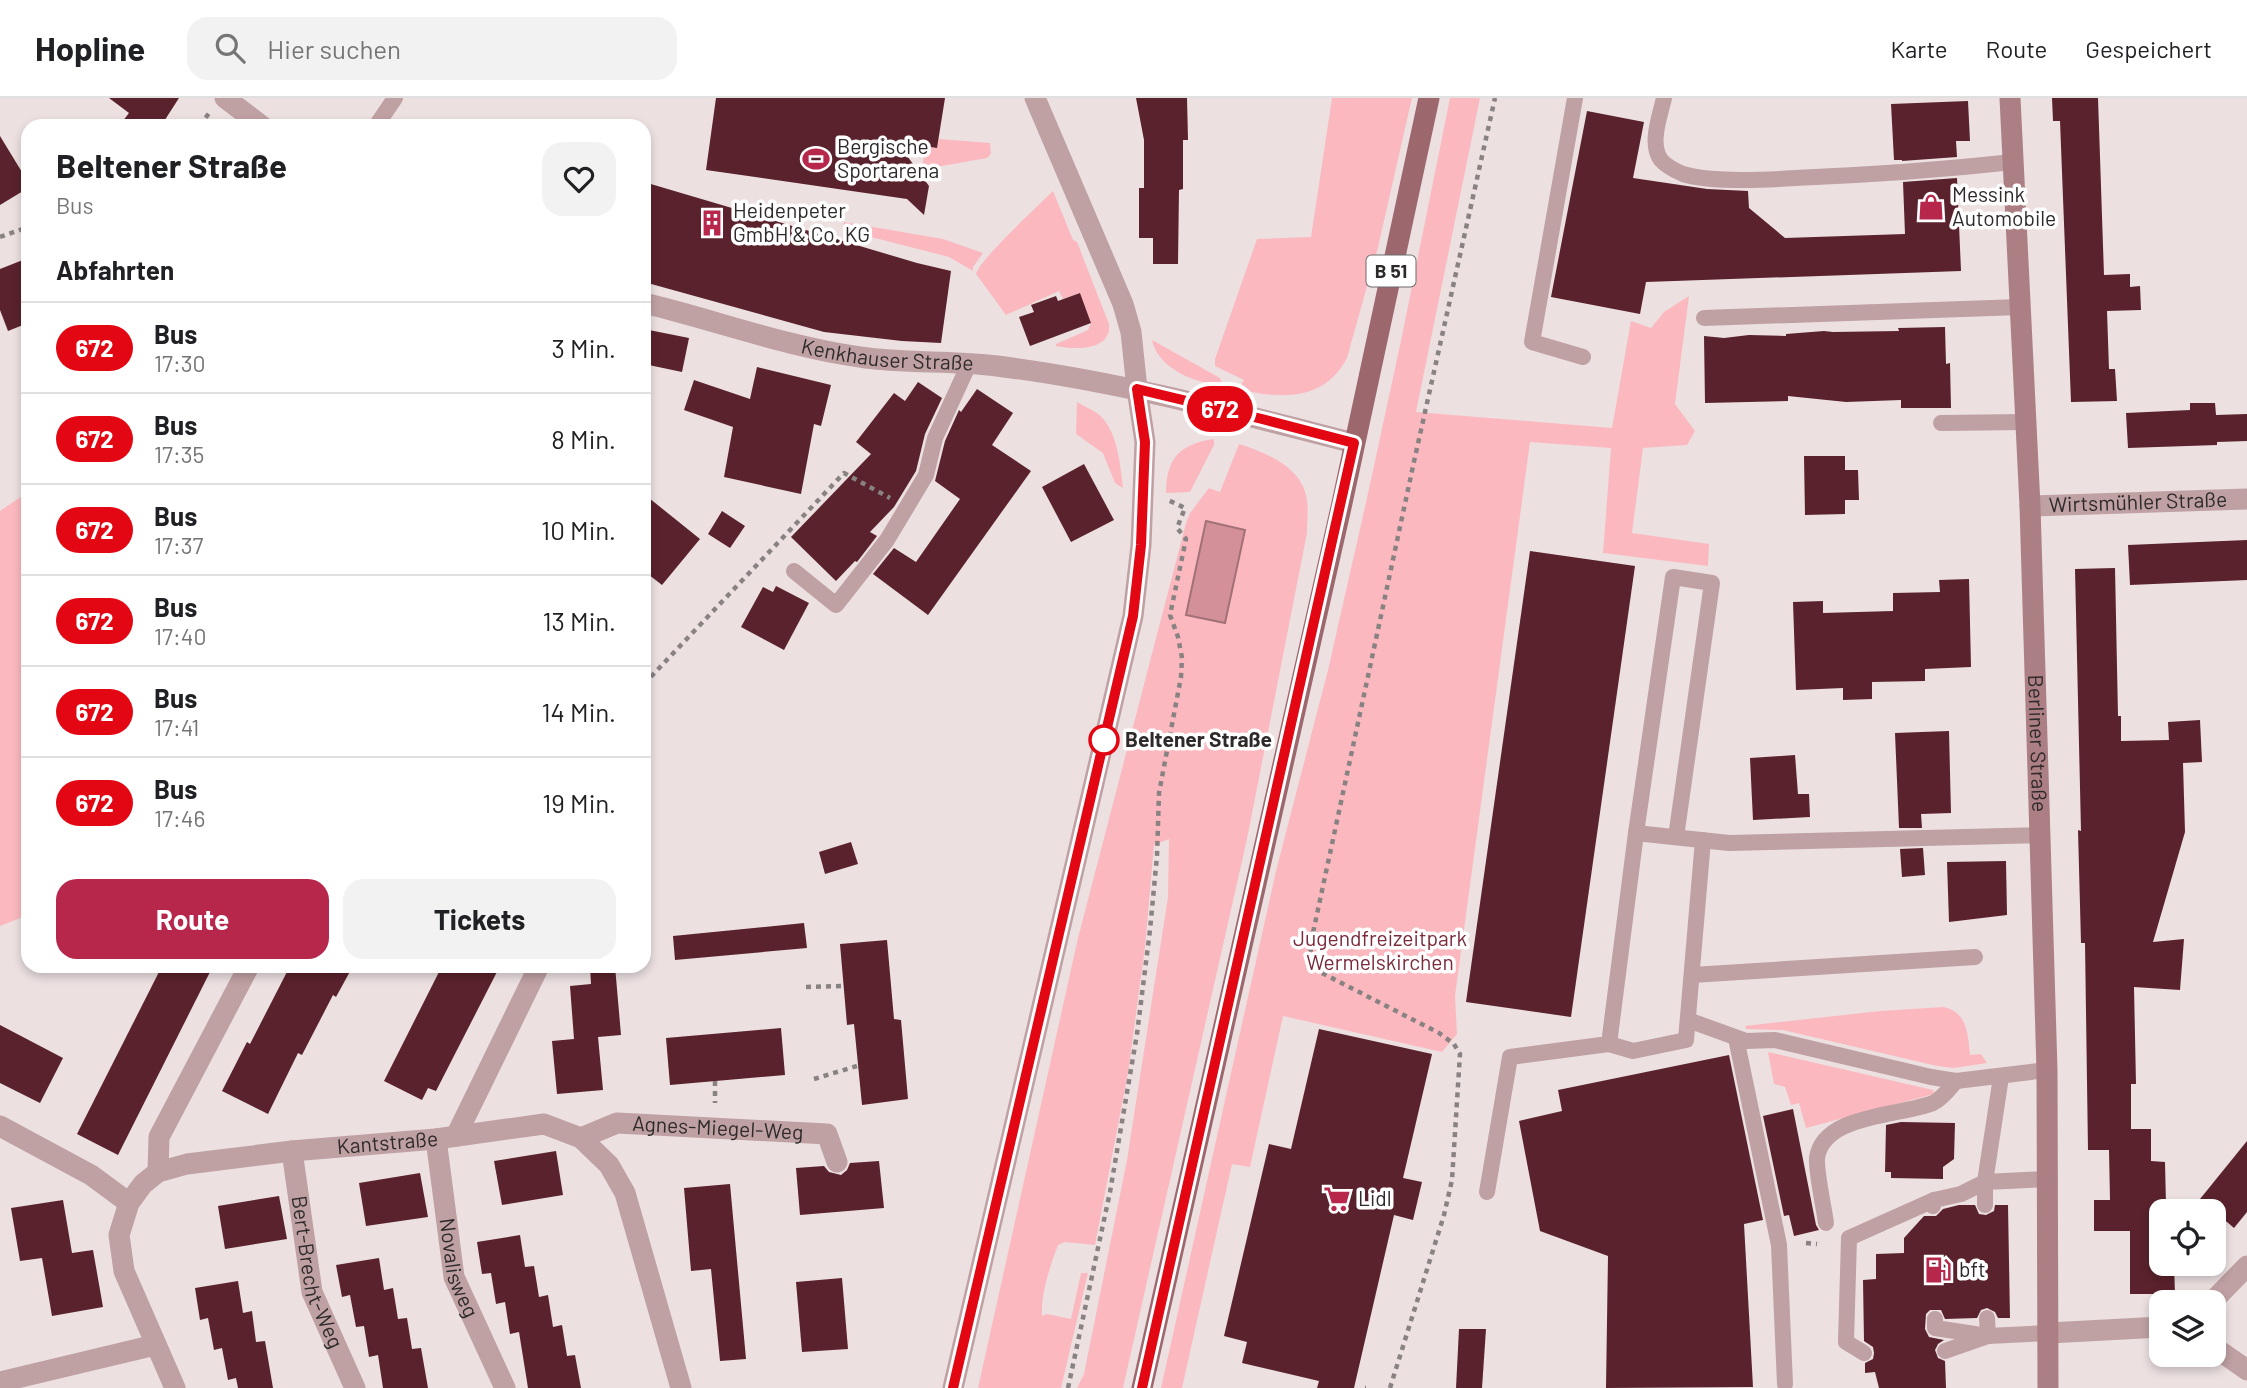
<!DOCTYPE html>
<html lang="de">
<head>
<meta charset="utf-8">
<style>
	body { margin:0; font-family:Barlow,sans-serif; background:#f2f2f2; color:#202124; height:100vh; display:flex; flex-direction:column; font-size:26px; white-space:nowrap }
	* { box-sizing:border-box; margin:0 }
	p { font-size:23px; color:#757577 }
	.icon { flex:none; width:38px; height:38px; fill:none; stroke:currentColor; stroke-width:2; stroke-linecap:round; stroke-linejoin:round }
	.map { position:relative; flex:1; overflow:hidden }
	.panel { position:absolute; left:21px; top:21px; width:630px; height:854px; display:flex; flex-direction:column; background:#fff; border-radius:21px; box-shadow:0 4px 10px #0003 }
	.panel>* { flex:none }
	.badge { padding:0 14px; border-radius:23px; font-size:24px; line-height:46px }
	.fabs { position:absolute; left:2149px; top:1101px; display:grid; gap:14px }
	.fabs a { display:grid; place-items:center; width:77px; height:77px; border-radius:14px; background:#fff; box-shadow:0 4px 10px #0003; font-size:35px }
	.map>.badge { position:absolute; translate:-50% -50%; box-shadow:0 0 0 4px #fff }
	h2 { padding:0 35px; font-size:26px; line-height:63px }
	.round { display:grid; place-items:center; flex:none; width:74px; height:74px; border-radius:21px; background:#f2f2f2 }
	.summary { display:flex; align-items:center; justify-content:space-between; height:119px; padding:0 35px }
	h1 { font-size:33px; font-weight:700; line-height:52px }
	.primary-button { display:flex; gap:14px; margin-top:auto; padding:14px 35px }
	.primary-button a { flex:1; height:80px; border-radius:21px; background:#b7264b; color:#fff; font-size:28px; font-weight:700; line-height:80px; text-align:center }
	.primary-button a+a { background:#f2f2f2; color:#202124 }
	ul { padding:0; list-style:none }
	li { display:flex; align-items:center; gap:21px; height:91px; padding:0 35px; border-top:2px solid #e0e0e0 }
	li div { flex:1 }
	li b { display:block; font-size:26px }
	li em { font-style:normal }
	li .badge { min-width:77px; font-weight:700; text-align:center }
	header { display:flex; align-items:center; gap:42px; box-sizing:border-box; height:98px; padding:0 35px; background:#fff; border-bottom:2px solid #e0e0e0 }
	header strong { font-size:33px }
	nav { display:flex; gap:38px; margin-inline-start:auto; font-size:24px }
	.search { width:490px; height:63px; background:#f2f2f2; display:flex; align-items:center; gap:18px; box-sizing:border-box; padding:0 24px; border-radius:21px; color:#757577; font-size:26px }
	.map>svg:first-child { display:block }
	.green { fill:#fbb9bf }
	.water { fill:#d49098; stroke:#a27177; stroke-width:2 }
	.building { fill:#5a222c }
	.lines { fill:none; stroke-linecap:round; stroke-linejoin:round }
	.path { stroke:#898282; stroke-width:4.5; stroke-dasharray:5 5; stroke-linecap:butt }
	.service { stroke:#bfa0a3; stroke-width:16 }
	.minor { stroke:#bfa0a3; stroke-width:21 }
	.tertiary { stroke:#bfa0a3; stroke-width:21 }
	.secondary { stroke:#ac7f84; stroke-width:21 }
	.primary { stroke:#9d676e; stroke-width:21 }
	.line-casing { stroke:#fff; stroke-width:16 }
	.line { stroke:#e30613; stroke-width:10 }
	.stop-dot { fill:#fff; stroke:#e30613; stroke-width:3.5 }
	.labels { text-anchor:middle; stroke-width:7; stroke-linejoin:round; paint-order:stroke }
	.shield { fill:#fff; stroke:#6d6a6a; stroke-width:2 }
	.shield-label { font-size:19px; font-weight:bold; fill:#2e2a2a }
	.poi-label { font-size:21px; fill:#2e2a2a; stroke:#fff; text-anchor:start }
	.street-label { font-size:21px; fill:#2e2a2a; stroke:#fff }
	.stop-label { font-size:21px; font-weight:bold; fill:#2e2a2a; stroke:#fff; text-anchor:start }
	.park-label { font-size:21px; fill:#7b2a3a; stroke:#fff }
</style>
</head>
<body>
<header>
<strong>Hopline</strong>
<div class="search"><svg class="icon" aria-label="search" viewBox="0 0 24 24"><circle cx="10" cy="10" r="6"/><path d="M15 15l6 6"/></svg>Hier suchen</div>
<nav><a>Karte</a><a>Route</a><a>Gespeichert</a></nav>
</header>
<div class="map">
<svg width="2247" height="1290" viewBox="0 0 2247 1290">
	<rect width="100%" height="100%" fill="#ece0e1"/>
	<g class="green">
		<path d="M1332,0H1412L1378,149L1347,260C1324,304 1280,301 1238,291L1244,282L1215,268V261L1257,141L1311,139Z"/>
		<polygon points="1450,0 1480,0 1416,314 1612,330 1631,223 1651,230 1664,214 1689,198 1675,306 1695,333 1687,347 1643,350 1632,435 1709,446 1708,468 1603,455 1611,350 1530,344 1455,898 1457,936 1442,954 1283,918 1250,1069 1232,1066 1182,1290 1161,1290 1276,773 1328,572 1367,400 1402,238"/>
		<polygon points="939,41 990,45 991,56 987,60 936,69 921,78 925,49 937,50"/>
		<path d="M1053,93L1073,142L1077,144L1109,226C1112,253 1074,252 1056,248V246L1088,232L1091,225L1080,195L1063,201L1059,193L1006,217L976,176C980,161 1038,108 1053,93Z"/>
		<polygon points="844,124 943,141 983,155 973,169 973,173 949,159 871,139 843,127"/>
		<path d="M1152,242L1220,280L1222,285C1196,288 1157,269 1152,242Z"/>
		<path d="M1077,304C1083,308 1091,311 1097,315C1118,331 1120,366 1123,390L1115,385L1103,355L1076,336Z"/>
		<path d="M1214,341V347L1190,394L1166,395C1166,360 1180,346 1214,341Z"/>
		<path d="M1239,346C1265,354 1299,368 1306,397C1309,409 1307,423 1307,435L1247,741L1123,1290H1077L1084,1276L1127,1062L1168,799L1169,741L1154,747L1145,849L1128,975L1095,1147L1065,1144L1058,1147C1050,1169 1041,1194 1042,1218L1047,1216L1071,1221L1081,1175H1088L1061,1290H978L1078,840L1186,425L1190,415L1209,390L1220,394Z"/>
		<polygon points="28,394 28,817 0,828 0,413"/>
		<path d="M1943,909C1967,913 1968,936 1970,957L1981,956L1987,965L1954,970L1937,968L1783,932L1746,931L1745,928L1880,913Z"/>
		<polygon points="1768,954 1933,992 1934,996 1806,1030 1799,1005 1791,1007 1785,989 1774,986"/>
	</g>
	<polygon class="water" points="1206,423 1245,432 1225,525 1186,517"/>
	<g class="building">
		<polygon points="109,0 179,0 161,28 119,28 129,15"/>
		<polygon points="716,0 945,0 937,50 897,44 929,88 924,117 907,101 706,72"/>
		<polygon points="1136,0 1187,0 1188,42 1183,42 1183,91 1179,92 1178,166 1153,166 1153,140 1139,140 1139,90 1144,90 1144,42"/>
		<polygon points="2052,0 2098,0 2104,177 2130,176 2130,189 2140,188 2141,212 2107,213 2109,271 2115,271 2117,303 2071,304 2060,23 2053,23"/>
		<polygon points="1968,3 1970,43 1956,43 1957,59 1902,63 1902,62 1894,62 1891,6"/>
		<polygon points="1587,13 1644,24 1633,80 1707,91 1748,93 1749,110 1785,140 1905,136 1903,84 1957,80 1961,173 1646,184 1640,216 1551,199"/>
		<polygon points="0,38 28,84 28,90 0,107"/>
		<polygon points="644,84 917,165 951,173 941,245 902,243 824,234 644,184"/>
		<polygon points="28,160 28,225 8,233 0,212 0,171"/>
		<polygon points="1080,195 1091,225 1030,248 1019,219 1034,214 1031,207 1056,198 1058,203"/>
		<polygon points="1945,229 1946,266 1950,265 1951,310 1901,310 1901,302 1846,304 1788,298 1788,303 1705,305 1704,238 1724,240 1749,237 1786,238 1786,236 1824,233 1833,234 1899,233 1898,230"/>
		<polygon points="644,231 689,240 682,274 644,266"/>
		<polygon points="757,269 831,287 821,328 814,326 801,396 724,379 733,329 684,312 694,282 750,301"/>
		<polygon points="918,284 942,300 925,336 916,373 894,409 870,434 877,438 857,464 855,463 836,483 791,439 871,356 856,344 894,295 905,303"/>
		<polygon points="977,291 1013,315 992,347 1031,373 928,517 873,476 894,450 916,464 960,401 935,383 945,343 959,312 961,314"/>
		<polygon points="2190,305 2215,305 2216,317 2247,316 2247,343 2217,344 2217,347 2128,350 2126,315 2190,312"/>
		<polygon points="1804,358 1845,358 1845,372 1858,372 1859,402 1845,402 1845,416 1805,417"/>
		<polygon points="1084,366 1114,422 1071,444 1042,389"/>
		<polygon points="644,396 700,441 662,487 644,473"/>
		<polygon points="722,413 745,428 730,450 708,436"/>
		<polygon points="2247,442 2247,482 2130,487 2128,447"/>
		<polygon points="1530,453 1635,468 1571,919 1466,904"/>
		<polygon points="2115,470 2118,618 2121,618 2121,643 2169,642 2168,624 2200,622 2202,664 2183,665 2185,734 2153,844 2184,841 2180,892 2134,889 2136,986 2131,986 2131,1031 2151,1031 2151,1063 2165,1064 2166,1107 2161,1107 2161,1166 2174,1166 2175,1196 2130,1196 2130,1133 2094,1133 2094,1102 2110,1102 2109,1052 2088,1052 2085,845 2081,845 2078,732 2081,733 2075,471"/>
		<polygon points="1969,481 1971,569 1925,571 1925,583 1872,584 1872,601 1843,602 1843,590 1796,592 1793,504 1823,503 1823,515 1893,513 1893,495 1940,494 1939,482"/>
		<polygon points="776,488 809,505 784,552 741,529 763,489 773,494"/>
		<polygon points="1949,633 1951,715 1921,716 1922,730 1899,730 1895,635"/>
		<polygon points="1795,657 1798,696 1809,696 1810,719 1753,722 1750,660"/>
		<polygon points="851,744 858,766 825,776 819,754"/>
		<polygon points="1923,750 1925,777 1902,779 1900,751"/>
		<polygon points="2006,763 2007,817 1949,824 1947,764"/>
		<polygon points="804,825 807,850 675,862 673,838"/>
		<polygon points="887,842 894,921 901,922 908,1001 862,1007 854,926 847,927 840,846"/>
		<polygon points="162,868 213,868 118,1057 77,1036"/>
		<polygon points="290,868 353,868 336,899 333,897 302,957 298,955 268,1016 222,993 247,944 250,946"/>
		<polygon points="442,868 500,868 436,993 428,990 422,1002 384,983"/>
		<polygon points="590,868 615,868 621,937 598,939 603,992 557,996 552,943 574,941 570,888 591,886"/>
		<polygon points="0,927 63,960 40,1005 0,985"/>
		<polygon points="781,930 785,977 670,987 666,940"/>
		<polygon points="1319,931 1432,956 1403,1080 1422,1084 1413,1122 1394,1117 1354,1290 1317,1290 1319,1283 1242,1265 1247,1244 1224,1238 1269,1046 1291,1051"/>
		<polygon points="1729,957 1763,1122 1744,1126 1753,1289 1606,1290 1608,1158 1540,1133 1519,1023 1562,1013 1558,992"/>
		<polygon points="1793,1011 1816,1127 1819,1132 1794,1138 1789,1117 1784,1118 1763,1018"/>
		<polygon points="1901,1024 1955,1025 1954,1061 1943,1069 1943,1081 1891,1080 1891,1074 1885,1074 1886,1027"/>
		<polygon points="2247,1043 2247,1114 2234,1130 2200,1101"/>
		<polygon points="556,1053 563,1097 502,1107 494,1063"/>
		<polygon points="879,1063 884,1110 800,1117 796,1070 824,1068 829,1074 841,1077 847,1072 850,1065"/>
		<polygon points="420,1075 428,1119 366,1128 359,1085"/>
		<polygon points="730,1086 746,1261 720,1263 711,1171 691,1173 684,1090"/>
		<polygon points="279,1098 287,1141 225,1151 218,1108"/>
		<polygon points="63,1102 72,1155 93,1152 103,1209 52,1218 42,1160 20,1163 11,1110"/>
		<polygon points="1959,1107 1975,1107 1979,1116 1986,1117 1994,1113 1995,1107 2008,1107 2010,1220 1998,1220 1995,1214 1987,1210 1981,1212 1977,1220 1945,1221 1941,1212 1930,1212 1926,1216 1925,1231 1929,1239 1944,1242 1938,1246 1935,1252 1938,1260 1945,1263 1946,1290 1879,1290 1875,1274 1865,1275 1865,1265 1873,1261 1874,1255 1873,1249 1864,1243 1863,1182 1876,1181 1876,1156 1904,1155 1904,1140 1924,1118 1936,1118 1943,1111"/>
		<polygon points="520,1137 525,1169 534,1168 539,1199 548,1197 553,1229 562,1227 567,1258 575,1257 581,1290 528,1290 519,1234 510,1236 505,1204 496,1206 491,1175 482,1176 477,1144"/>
		<polygon points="379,1160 384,1192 393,1190 398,1221 407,1220 412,1251 421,1250 428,1290 383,1290 378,1257 369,1259 364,1228 356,1229 350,1197 342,1199 336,1167"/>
		<polygon points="842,1180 848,1251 802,1254 796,1184"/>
		<polygon points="238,1183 243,1215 252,1213 256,1244 265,1243 273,1290 238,1290 236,1280 228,1282 222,1250 214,1252 208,1220 200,1222 195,1190"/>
		<polygon points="1459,1231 1486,1231 1482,1290 1456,1290"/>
	</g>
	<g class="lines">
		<g class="path">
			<polyline points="200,28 209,15"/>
			<polyline points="0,139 28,129"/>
			<polyline points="644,586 844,375 890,400"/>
			<polyline points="806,889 844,888"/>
			<polyline points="814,981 857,968"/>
			<polyline points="715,983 715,1005"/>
			<polyline points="1806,1145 1817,1146"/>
			<polyline points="1068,1290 1110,1094 1137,936 1150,832 1157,758 1159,695 1181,579 1182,560 1178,539 1170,517 1186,441 1177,430 1185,410 1168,402"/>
			<polyline points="1365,1290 1366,1290"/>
			<path d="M1390,1290L1444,1117L1452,1082L1460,956L1454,946L1439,935L1322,875C1311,866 1310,859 1311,844L1415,359L1495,0"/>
		</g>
		<g class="service">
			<polyline points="1575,0 1532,244 1583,259"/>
			<path d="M1664,0C1660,18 1649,46 1661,62C1666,68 1676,73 1683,76C1712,85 1765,82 1795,80C1868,77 1940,72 2013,64"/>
			<polyline points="376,28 395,0"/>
			<polyline points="1704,220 2020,209"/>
			<polyline points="1941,325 2025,324"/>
			<polyline points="794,473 836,507 887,442 926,377 935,340 969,266"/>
			<polyline points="1636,735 1673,479 1712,485 1676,739"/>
			<polyline points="1692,877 1975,859"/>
			<polyline points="1688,922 1746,943 1775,942 1931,979 1956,983 2047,972"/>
			<polyline points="1736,940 1779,1147 1785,1286"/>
			<polyline points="1609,946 1633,953 1686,942 1703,742"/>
			<polyline points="1487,1094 1510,959 1609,946 1636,735 1729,745 2039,737"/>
			<polyline points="1985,1107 1985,1084 2047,1081"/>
			<polyline points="1933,1108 1934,1102 1961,1096 1985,1084 2001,979"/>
			<path d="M1826,1125C1824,1110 1816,1074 1817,1060C1823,1016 1901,1018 1933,1005C1942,1001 1950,990 1956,983"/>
			<polyline points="1987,1220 1988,1238 2049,1235"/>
			<polyline points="1935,1221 1935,1230 1988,1238"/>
			<polyline points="1945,1253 1988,1238"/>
			<polyline points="1864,1255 1846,1244 1849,1140 1934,1102"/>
		</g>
		<g class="minor">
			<polyline points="1035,0 1123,206 1131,234 1137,291"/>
			<path id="s1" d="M2030,408L2247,401"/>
			<polyline points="0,1028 91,1077 129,1105"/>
			<polyline points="456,1038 539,868"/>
			<path id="s2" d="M581,1040L617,1025L827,1036L837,1064"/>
			<path id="s3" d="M436,1041L454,1179L505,1290"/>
			<path id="s4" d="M292,1053L312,1194L355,1290"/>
			<polyline points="158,1074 159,1039 249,868"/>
			<polyline points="2212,1204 2247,1168"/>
			<polyline points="2049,1235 2161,1229"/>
			<polyline points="2214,1249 2247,1272"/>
			<polyline points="0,1284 155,1247"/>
			<path id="s5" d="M175,1290L124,1173L119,1137L129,1105L143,1086L158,1074L187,1066L292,1053L436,1041L544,1026L581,1040L609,1067L625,1095L681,1290"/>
		</g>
		<g class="tertiary">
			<polyline points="225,0 262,28"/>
			<path id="s6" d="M644,205C715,222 787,249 860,259C905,266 952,262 997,268C1118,283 1236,315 1354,345"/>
			<polyline points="953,1290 1133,518 1141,447 1145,344 1137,291"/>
		</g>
		<path class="secondary" id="s7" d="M2010,0L2030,408L2047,972L2048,1290"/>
		<polyline class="primary" points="1142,1290 1342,405 1429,0"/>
	</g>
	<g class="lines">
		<g class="line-casing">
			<polyline id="line" points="953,1290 1133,518 1141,447 1145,344 1137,291 1262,321 1354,345 1142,1290"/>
		</g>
		<use href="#line" class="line"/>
	</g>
	<defs>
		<g id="stadium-bare" transform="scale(2.1)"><path d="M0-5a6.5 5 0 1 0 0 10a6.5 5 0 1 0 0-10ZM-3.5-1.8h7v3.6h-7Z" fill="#b7264b" stroke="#fff" stroke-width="2.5" paint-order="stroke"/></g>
		<g id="shop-bare" transform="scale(2.1)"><path d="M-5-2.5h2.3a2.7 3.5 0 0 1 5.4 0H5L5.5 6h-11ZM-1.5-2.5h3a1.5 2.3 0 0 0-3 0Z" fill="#b7264b" stroke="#fff" stroke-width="2.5" paint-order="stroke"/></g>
		<g id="building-bare" transform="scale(2.1)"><path d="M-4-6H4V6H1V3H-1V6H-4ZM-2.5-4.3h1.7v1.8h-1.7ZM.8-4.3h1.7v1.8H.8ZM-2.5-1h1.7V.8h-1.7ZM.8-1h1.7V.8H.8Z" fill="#b7264b" stroke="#fff" stroke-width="2.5" paint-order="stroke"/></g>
		<g id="supermarket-bare" transform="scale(2.1)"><path d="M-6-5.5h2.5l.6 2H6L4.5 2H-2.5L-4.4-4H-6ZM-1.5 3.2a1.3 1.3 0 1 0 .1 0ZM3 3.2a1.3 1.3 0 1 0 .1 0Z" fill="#b7264b" stroke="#fff" stroke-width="2.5" paint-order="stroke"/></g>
		<g id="fuel-bare" transform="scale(2.1)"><path d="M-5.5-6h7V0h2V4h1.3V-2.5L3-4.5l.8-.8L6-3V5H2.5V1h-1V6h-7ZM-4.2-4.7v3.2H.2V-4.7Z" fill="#b7264b" stroke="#fff" stroke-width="2.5" paint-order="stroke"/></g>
	</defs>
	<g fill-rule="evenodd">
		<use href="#stadium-bare" x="816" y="61"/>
		<use href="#shop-bare" x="1931" y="109"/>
		<use href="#building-bare" x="712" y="125"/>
		<use href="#supermarket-bare" x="1337" y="1101"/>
		<use href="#fuel-bare" x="1938" y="1172"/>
	</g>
	<circle class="stop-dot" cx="1104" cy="642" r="14"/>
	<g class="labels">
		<rect class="shield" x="1366.5" y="157.5" width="49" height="31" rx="5"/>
		<g class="shield-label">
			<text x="1391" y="180">B 51</text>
		</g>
		<g class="poi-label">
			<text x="837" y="56">Bergische<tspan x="837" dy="24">Sportarena</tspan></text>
			<text x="1952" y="104">Messink<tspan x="1952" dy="24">Automobile</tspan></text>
			<text x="733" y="120">Heidenpeter<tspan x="733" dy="24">GmbH &amp; Co. KG</tspan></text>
			<text x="1358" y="1108">Lidl</text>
			<text x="1959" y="1179">bft</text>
		</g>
		<g class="street-label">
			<text dy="7" stroke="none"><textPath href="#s6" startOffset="250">Kenkhauser Straße</textPath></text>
			<text dy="7" stroke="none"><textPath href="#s1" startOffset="108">Wirtsmühler Straße</textPath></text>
			<text dy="7" stroke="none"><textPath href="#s7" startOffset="646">Berliner Straße</textPath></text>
			<text dy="7" stroke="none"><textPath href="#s2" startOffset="140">Agnes-Miegel-Weg</textPath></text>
			<text dy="7" stroke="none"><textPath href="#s5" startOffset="472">Kantstraße</textPath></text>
			<text dy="7" stroke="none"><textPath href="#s3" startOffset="131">Novalisweg</textPath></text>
			<text dy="7" stroke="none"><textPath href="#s4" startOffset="124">Bert-Brecht-Weg</textPath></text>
		</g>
		<g class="stop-label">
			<text x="1125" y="649">Beltener Straße</text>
		</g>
		<g class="park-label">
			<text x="1380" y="848">Jugendfreizeitpark<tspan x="1380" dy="24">Wermelskirchen</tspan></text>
		</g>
	</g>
</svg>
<div class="fabs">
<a><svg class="icon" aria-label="locate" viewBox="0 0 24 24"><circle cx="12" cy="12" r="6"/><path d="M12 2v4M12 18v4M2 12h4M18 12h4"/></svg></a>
<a><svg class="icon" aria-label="layers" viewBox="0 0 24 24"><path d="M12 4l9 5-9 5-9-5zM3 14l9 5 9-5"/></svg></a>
</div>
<b class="badge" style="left:1220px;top:311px;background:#e30613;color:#fff">672</b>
<section class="panel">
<div class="summary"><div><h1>Beltener Straße</h1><p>Bus</p></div><a class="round"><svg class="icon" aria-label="heart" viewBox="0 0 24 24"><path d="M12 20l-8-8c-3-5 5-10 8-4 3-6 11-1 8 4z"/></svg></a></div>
<h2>Abfahrten</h2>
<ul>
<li><span class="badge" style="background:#e30613;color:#fff">672</span><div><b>Bus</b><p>17:30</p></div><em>3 Min.</em></li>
<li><span class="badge" style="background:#e30613;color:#fff">672</span><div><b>Bus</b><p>17:35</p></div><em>8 Min.</em></li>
<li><span class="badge" style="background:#e30613;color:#fff">672</span><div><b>Bus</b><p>17:37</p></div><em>10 Min.</em></li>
<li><span class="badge" style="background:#e30613;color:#fff">672</span><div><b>Bus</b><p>17:40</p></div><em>13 Min.</em></li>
<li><span class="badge" style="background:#e30613;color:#fff">672</span><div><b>Bus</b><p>17:41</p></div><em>14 Min.</em></li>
<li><span class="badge" style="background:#e30613;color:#fff">672</span><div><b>Bus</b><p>17:46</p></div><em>19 Min.</em></li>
</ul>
<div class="primary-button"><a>Route</a><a>Tickets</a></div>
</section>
</div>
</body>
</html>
